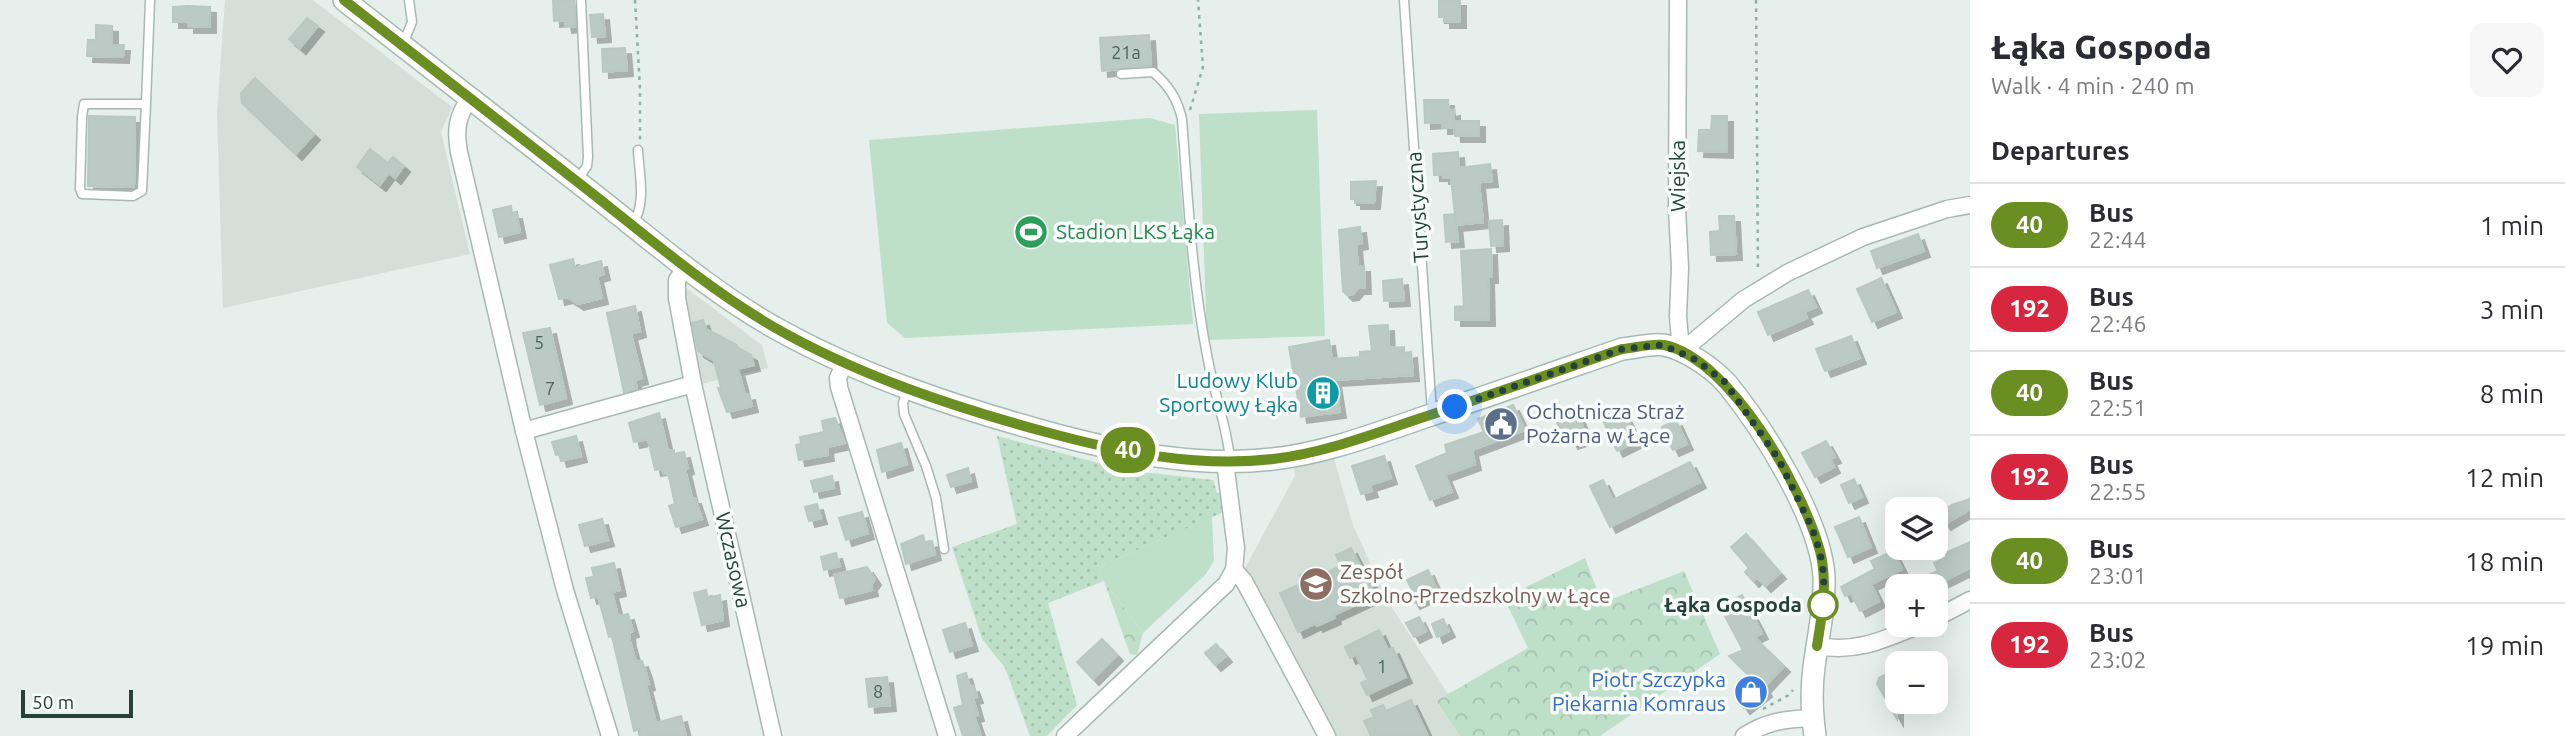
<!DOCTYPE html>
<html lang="en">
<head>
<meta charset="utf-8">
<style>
	body { margin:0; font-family:Ubuntu,sans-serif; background:#f7f7f7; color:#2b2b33; height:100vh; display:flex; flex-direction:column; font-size:26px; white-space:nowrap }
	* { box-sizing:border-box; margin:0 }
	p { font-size:23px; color:#7c7c81 }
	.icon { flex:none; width:38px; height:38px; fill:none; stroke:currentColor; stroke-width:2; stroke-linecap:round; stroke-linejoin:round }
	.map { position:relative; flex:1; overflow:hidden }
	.sheet { display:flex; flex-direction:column; background:#fff; width:595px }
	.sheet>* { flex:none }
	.badge { padding:0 14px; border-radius:23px; font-size:24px; line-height:46px }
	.fabs { position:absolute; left:1885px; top:497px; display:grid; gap:14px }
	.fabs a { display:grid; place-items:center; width:63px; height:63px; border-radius:14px; background:#fff; box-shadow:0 7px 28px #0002; font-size:35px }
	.scale { position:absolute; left:21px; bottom:18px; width:112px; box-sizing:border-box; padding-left:7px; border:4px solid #24423a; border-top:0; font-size:19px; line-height:24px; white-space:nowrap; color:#24423a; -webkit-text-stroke:5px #f7fbf9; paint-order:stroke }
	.you { position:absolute; width:35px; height:35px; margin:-18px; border:5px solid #fff; border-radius:50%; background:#1a73e8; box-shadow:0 0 0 10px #1a73e833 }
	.map>.badge { position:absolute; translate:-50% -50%; box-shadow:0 0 0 4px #fff }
	h2 { padding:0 21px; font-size:26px; line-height:63px }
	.round { display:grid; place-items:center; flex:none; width:74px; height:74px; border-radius:14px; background:#f7f7f7 }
	.headline { display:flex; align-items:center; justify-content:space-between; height:119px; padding:0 21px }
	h1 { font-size:33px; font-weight:800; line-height:52px }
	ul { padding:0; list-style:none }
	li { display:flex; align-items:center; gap:21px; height:84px; padding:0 21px; border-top:2px solid #e1e1e2 }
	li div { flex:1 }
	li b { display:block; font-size:26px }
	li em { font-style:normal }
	li .badge { min-width:77px; font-weight:700; text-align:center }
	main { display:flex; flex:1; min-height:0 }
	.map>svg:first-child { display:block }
	.built { fill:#d4dfda }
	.grass { fill:url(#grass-dots) }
	.forest { fill:url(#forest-crowns) }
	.park { fill:#bfe0c8 }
	.building { fill:#bbcac4; stroke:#b8c9c2; stroke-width:2; filter:url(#shadow) }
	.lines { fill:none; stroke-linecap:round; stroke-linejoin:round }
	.lane-casing { stroke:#a8b8b2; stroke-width:11 }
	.street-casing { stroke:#a8b8b2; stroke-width:19 }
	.secondary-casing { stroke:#a4bbb3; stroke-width:24 }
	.path { stroke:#86b3a5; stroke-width:2.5; stroke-dasharray:3.5 5; stroke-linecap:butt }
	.lane { stroke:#fff; stroke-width:8 }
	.street { stroke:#fff; stroke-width:16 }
	.secondary { stroke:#fff; stroke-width:21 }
	.line-casing { stroke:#fff; stroke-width:16 }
	.line { stroke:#6b8e23; stroke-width:10 }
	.walk { stroke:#24423a; stroke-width:7; stroke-dasharray:0 12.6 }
	.stop-dot { fill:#fff; stroke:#6b8e23; stroke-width:3.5 }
	.labels { text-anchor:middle; stroke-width:7; stroke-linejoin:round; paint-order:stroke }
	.number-label { font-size:18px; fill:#4a645c }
	.street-label { font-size:21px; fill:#24423a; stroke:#f7fbf9 }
	.leisure-label { font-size:21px; fill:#27864d; stroke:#f7fbf9; text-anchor:start }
	.culture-label { font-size:21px; fill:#0d838f; stroke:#f7fbf9; text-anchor:end }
	.service-label { font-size:21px; fill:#4e5e75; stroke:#f7fbf9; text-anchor:start }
	.education-label { font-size:21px; fill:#785e54; stroke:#f7fbf9; text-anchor:start }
	.stop-label { font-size:21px; font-weight:bold; fill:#24423a; stroke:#f7fbf9; text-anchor:end }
	.shop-label { font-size:21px; fill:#366cbe; stroke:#f7fbf9; text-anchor:end }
</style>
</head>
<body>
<main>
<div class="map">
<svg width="1970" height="736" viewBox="0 0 1970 736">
	<defs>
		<pattern id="grass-dots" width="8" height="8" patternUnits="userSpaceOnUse" patternTransform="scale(1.75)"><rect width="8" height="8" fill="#bfe0c8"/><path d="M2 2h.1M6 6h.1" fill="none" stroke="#a4c1ad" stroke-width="1.8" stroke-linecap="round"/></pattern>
		<pattern id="forest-crowns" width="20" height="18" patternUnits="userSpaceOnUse" patternTransform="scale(1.75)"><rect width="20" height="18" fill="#bfe0c8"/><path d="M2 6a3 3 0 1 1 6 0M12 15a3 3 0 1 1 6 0" fill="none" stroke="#a4c1ad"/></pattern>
		<filter id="shadow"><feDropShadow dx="6" dy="6" stdDeviation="0" flood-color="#0004"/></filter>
	</defs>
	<rect width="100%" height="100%" fill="#e6efeb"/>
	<g class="built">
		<polygon points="225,0 313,0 452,107 441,132 470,254 223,308 217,114"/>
		<polygon points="681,284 762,345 768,368 701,384"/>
		<polygon points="1334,459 1353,525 1387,600 1448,694 1436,702 1460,736 1331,736 1245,568 1295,476 1293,465"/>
	</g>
	<polygon class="grass" points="997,436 1125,470 1213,480 1217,493 1221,493 1224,512 1099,567 1104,581 1048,603 1077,705 1047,736 1030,736 1005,668 982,639 952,547 1017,524"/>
	<g class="forest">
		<polygon points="1585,558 1602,603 1684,571 1720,654 1600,736 1460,736 1436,701 1528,648 1504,598"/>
		<polygon points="1104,581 1143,633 1137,655 1130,654"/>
	</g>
	<g class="park">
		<polygon points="1317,110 1325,336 1207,340 1199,114"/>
		<polygon points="1150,118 1175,125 1193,324 905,338 887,323 869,140"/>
		<polygon points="1212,517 1214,561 1205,575 1143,633 1104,581 1099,567"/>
	</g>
	<g class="building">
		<polygon points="553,0 574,0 576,26 566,27 565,20 554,21"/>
		<polygon points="1439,0 1460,0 1460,22 1444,22 1444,17 1439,17"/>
		<polygon points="188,6 210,7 210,27 188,27 188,22 173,22 173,7"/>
		<polygon points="603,14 605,36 592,37 590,15"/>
		<polygon points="307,18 318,26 300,48 289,39"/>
		<polygon points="96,25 112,26 112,45 124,45 123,57 87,56 88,40 96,40"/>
		<polygon points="1149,35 1151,66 1102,71 1100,38"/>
		<polygon points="625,48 627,70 603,72 602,49"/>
		<polygon points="255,78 314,134 296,154 242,103 241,93"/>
		<polygon points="1424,100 1448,100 1449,111 1454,110 1454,128 1442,128 1442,122 1425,123"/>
		<polygon points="89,116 135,117 134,187 88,186"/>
		<polygon points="1712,116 1727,116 1727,152 1698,151 1699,130 1711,130"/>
		<polygon points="1454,121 1479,121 1479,136 1455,136"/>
		<polygon points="370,149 388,163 393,157 404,166 395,178 389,173 380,185 357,167"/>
		<polygon points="1458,152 1459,168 1490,164 1492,181 1479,182 1483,222 1456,225 1451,178 1443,178 1443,175 1434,175 1433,154"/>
		<polygon points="1376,181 1374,203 1355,203 1355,199 1351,199 1351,182"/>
		<polygon points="511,206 512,213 516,213 520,232 499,237 493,210"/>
		<polygon points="1455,214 1458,241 1446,242 1444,215"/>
		<polygon points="1719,216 1734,216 1736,254 1711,255 1710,232 1720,231"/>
		<polygon points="1502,220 1503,245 1491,246 1489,221"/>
		<polygon points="1360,227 1362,243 1356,244 1358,266 1364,266 1365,288 1358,288 1353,294 1347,295 1343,291 1339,230"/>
		<polygon points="1918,234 1924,251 1877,268 1871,251"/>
		<polygon points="1491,249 1492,277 1488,277 1489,320 1455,320 1455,307 1464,306 1461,251"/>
		<polygon points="573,259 575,268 601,261 604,274 597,276 602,298 578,304 567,297 559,299 550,265"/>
		<polygon points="1881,278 1896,312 1872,322 1857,289"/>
		<polygon points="1402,279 1404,300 1384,301 1383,281"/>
		<polygon points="1808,290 1816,307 1804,312 1807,318 1768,335 1758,312"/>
		<polygon points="635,306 640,331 631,334 642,378 635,380 637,389 624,392 607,313"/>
		<polygon points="703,320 706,329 737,345 737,347 751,355 754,365 738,369 745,395 749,394 752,406 727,412 718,388 721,388 714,361 698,351 692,323"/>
		<polygon points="1388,325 1389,348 1404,347 1404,353 1411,352 1413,375 1335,380 1340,412 1301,417 1289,347 1329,340 1332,359 1360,357 1360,352 1372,351 1369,326"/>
		<polygon points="550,328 566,398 540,405 523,333"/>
		<polygon points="1851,336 1860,358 1825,371 1816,349"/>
		<polygon points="1513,405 1525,430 1472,450 1475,464 1445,475 1452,492 1430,500 1416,466 1447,453 1445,445 1484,432 1478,419"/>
		<polygon points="1575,406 1587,438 1572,443 1569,437 1563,439 1554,414"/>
		<polygon points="1621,406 1637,441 1617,451 1601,416"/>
		<polygon points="659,413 668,451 674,450 674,454 684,452 688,468 685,469 692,498 695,498 702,519 676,527 669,506 675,504 668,473 664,474 662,469 655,470 648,439 634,442 629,423"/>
		<polygon points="835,418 845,443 827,447 828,455 799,460 796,445 801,444 800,437 824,432 822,421"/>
		<polygon points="1676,420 1687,444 1673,450 1662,427"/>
		<polygon points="576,436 581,456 561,461 559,454 556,455 552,442"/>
		<polygon points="1826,441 1835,457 1830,459 1834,467 1815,477 1802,453"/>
		<polygon points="901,443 907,464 882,472 877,450"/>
		<polygon points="1384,456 1391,478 1370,485 1372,491 1361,494 1352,466"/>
		<polygon points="1690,462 1700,482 1610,527 1590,486 1603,480 1613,500"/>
		<polygon points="968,468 971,481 951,487 947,475"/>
		<polygon points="832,476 834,488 814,492 811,481"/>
		<polygon points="1854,479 1862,497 1849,503 1841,485"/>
		<polygon points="1970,499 1970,509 1945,524 1938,514 1952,505"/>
		<polygon points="817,504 821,518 809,521 805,507"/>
		<polygon points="862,512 868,533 846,540 839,518"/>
		<polygon points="1859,517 1871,547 1848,557 1835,527"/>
		<polygon points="602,519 608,540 585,546 579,525"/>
		<polygon points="1746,534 1780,573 1765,586 1757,577 1753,581 1745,572 1749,568 1731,547"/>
		<polygon points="923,535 925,543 932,541 935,554 906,564 901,544"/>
		<polygon points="1970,542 1970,568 1933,586 1904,586 1938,571 1934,563 1947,557 1945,553"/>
		<polygon points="1351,548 1364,573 1369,576 1375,596 1334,615 1335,618 1317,626 1316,623 1298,632 1280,593 1303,583 1300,575 1312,569 1316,577 1341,566 1336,555"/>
		<polygon points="1893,551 1902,569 1871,584 1879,601 1860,611 1851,593 1853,592 1845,596 1841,587 1875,569 1871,561"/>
		<polygon points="836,553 840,566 824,570 821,557"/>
		<polygon points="614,563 620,590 612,592 618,616 628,614 633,631 629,632 630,641 636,662 642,661 646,672 649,684 646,685 656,723 681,716 686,736 640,736 640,729 634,731 612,636 609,637 598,596 591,598 586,578 594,577 592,568"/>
		<polygon points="867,567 875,579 871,585 872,590 840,598 834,575"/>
		<polygon points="1428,570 1438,592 1414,603 1408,592 1412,590 1407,580"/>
		<polygon points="706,590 708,598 720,595 723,620 702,625 694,593"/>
		<polygon points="1742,595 1762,633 1754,637 1784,666 1764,687 1766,691 1744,708 1735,695 1753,679 1729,656 1743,650 1720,607"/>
		<polygon points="1419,617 1426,631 1414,637 1406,623"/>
		<polygon points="1443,619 1449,631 1437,637 1432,624"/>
		<polygon points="965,623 972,645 950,652 943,630"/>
		<polygon points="1379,630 1388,650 1393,648 1406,677 1367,695 1361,683 1368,680 1356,655 1350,658 1345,647"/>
		<polygon points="1102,639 1117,655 1093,679 1077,662"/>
		<polygon points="1216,644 1226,656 1215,665 1205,653"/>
		<polygon points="1897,668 1897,719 1877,684 1879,678"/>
		<polygon points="966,673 970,687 973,686 977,697 973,698 978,715 974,716 981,736 963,736 954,708 963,705 957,676"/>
		<polygon points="887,677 890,705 869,707 866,679"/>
		<polygon points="1411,700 1428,736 1371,736 1364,721 1374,717 1371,710 1383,705 1386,711"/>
	</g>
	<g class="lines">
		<g class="lane-casing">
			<g id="lane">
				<polyline points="1404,0 1432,413"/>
				<polyline points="403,44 412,22 409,0"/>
				<path d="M1121,74L1153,72C1169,86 1177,98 1182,119C1188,199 1192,281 1208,360C1214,394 1227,425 1230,460"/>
				<polyline points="146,104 142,191 133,196 82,194 80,189 82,117 84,104 146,104 150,0"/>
				<polyline points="578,179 587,166 588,157 581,0"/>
				<path d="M632,225C647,205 639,173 638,150"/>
				<polyline points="907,391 903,403 904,414 926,466 936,498 944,549"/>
			</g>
		</g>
		<g class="street-casing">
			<g id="street">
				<polyline points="1678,0 1677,208 1680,268 1678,316 1681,352 1743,300 1787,273 1863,237 1947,209 1970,205"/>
				<path d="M470,98C457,116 455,130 459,152L524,431L565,590L610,736"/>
				<polyline points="686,266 677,280 677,298 693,384 773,736"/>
				<polyline points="845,362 838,378 839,387 947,736"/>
				<polyline points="524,431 693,384"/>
				<polyline points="1234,570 1244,581 1327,736"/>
				<polyline points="1936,618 1970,600"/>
				<path d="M1817,646C1857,653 1883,640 1920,625"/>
				<polyline points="1065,736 1226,584 1234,570 1236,548 1225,462"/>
				<path d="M1744,736C1767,721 1786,719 1813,718"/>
			</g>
		</g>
		<g class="secondary-casing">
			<path id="secondary" d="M344,0C427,65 510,129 593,194C653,241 712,293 779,330C862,376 955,407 1046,432C1119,452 1198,468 1273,459C1326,453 1375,434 1425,417C1491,395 1556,372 1622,349C1634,348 1652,343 1664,345C1685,349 1713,368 1727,384C1763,428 1821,520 1824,577C1825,607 1818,637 1814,667C1811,689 1812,714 1815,736"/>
		</g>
		<g class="path">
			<polyline points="635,0 640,89 640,140"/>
			<polyline points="1756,0 1758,272"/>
			<polyline points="1190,110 1203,67 1198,0"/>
			<polyline points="1763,709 1789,695 1793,690"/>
		</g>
		<use href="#lane" class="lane"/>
		<use href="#street" class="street"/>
		<use href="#secondary" class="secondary"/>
	</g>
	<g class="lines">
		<g class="line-casing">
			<path id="line" d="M344,0C427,65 510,129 593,194C651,240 709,289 772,326C857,375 953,407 1046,432C1119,452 1198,468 1273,459C1324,453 1370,435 1418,419C1486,397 1554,372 1622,349C1634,348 1652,343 1664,345C1731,359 1803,489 1820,551C1828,582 1822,614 1817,646"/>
		</g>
		<use href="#line" class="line"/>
		<polyline class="walk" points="1455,407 1622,349 1663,345 1696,360 1725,382 1779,460 1812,528 1820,552 1824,576 1823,605"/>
	</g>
	<defs>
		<g id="stadium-disc" transform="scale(1.75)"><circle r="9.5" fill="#2e9e5b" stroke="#f7fbf9"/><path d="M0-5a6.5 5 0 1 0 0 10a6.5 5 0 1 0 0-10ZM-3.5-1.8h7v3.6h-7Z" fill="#fff"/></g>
		<g id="building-disc" transform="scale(1.75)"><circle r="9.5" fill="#0f9aa8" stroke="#f7fbf9"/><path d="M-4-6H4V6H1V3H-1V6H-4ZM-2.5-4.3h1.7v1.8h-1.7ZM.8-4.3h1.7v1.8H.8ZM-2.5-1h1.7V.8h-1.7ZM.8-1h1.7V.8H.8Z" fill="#fff"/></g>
		<g id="civic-disc" transform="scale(1.75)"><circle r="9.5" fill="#5c6f8a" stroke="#f7fbf9"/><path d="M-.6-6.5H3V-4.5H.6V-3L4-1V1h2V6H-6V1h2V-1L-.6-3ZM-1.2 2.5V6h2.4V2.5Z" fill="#fff"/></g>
		<g id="school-disc" transform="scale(1.75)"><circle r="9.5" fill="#8d6e63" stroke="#f7fbf9"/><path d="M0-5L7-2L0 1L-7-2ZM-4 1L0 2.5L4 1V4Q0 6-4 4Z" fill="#fff"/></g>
		<g id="shop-disc" transform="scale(1.75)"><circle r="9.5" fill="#3f7fe0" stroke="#f7fbf9"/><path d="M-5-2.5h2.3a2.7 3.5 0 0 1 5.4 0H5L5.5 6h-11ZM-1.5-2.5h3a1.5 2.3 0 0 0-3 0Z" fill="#fff"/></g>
	</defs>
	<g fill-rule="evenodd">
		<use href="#stadium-disc" x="1031" y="232"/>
		<use href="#building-disc" x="1323" y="393"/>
		<use href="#civic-disc" x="1501" y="424"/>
		<use href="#school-disc" x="1316" y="584"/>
		<use href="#shop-disc" x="1751" y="692"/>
	</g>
	<circle class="stop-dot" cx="1823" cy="605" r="14"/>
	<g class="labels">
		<g class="number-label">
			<text x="1126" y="59">21a</text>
			<text x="539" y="349">5</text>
			<text x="550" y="395">7</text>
			<text x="1382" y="673">1</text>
			<text x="878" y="698">8</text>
		</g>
		<g class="street-label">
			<text transform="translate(1678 176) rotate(-90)" y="7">Wiejska</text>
			<text transform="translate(1418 207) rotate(-94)" y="7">Turystyczna</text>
			<text transform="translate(733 560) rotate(77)" y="7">Wczasowa</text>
		</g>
		<g class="leisure-label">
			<text x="1056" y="239">Stadion LKS Łąka</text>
		</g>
		<g class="culture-label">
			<text x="1298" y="388">Ludowy Klub<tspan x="1298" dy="24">Sportowy Łąka</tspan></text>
		</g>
		<g class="service-label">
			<text x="1526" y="419">Ochotnicza Straż<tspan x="1526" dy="24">Pożarna w Łące</tspan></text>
		</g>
		<g class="education-label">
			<text x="1340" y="579">Zespół<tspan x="1340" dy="24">Szkolno-Przedszkolny w Łące</tspan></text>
		</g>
		<g class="stop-label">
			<text x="1802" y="612">Łąka Gospoda</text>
		</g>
		<g class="shop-label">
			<text x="1726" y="687">Piotr Szczypka<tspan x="1726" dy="24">Piekarnia Komraus</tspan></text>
		</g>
	</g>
</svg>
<div class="fabs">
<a><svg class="icon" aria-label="layers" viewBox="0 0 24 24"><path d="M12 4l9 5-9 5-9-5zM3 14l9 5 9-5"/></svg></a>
<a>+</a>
<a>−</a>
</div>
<div class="scale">50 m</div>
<div class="you" style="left:1455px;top:407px"></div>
<b class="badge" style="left:1128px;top:450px;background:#6b8e23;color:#fff">40</b>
</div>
<section class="sheet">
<div class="headline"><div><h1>Łąka Gospoda</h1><p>Walk · 4 min · 240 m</p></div><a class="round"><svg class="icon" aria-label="heart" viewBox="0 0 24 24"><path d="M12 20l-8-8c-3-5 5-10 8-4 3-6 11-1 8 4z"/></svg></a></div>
<h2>Departures</h2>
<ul>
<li><span class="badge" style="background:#6b8e23;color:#fff">40</span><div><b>Bus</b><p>22:44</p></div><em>1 min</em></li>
<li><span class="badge" style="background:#d7263d;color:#fff">192</span><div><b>Bus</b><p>22:46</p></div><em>3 min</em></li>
<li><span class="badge" style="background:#6b8e23;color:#fff">40</span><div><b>Bus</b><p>22:51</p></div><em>8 min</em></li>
<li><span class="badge" style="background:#d7263d;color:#fff">192</span><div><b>Bus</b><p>22:55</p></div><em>12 min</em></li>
<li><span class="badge" style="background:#6b8e23;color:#fff">40</span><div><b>Bus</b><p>23:01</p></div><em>18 min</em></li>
<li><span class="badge" style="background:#d7263d;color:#fff">192</span><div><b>Bus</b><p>23:02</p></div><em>19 min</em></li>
</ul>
</section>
</main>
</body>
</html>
